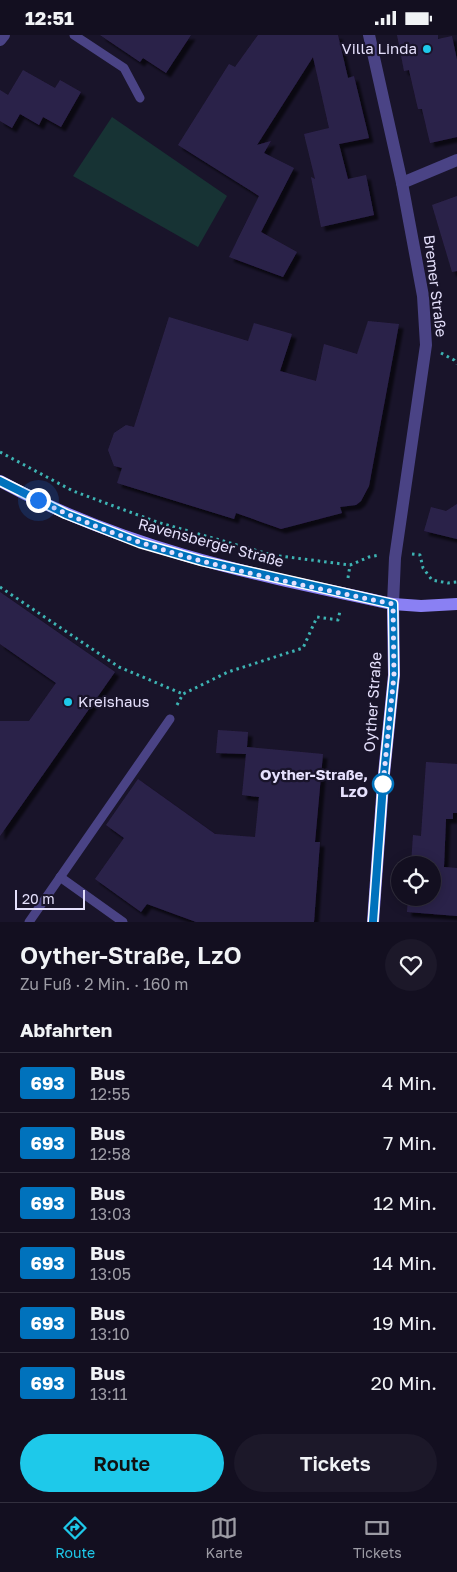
<!DOCTYPE html>
<html lang="de">
<head>
<meta charset="utf-8">
<style>
	body { margin:0; font-family:"Golos Text",sans-serif; background:#1c1829; color:#f1f3f6; height:100vh; display:flex; flex-direction:column; font-size:19px; white-space:nowrap }
	* { box-sizing:border-box; margin:0 }
	p { font-size:16px; color:#9d9ca5 }
	.icon { flex:none; width:28px; height:28px; fill:none; stroke:currentColor; stroke-width:2; stroke-linecap:round; stroke-linejoin:round }
	.map { position:relative; height:887px; overflow:hidden }
	.panel { display:flex; flex-direction:column; background:#130f20; flex:1 }
	.panel>* { flex:none }
	.badge { padding:0 10px; border-radius:4px; font-size:18px; line-height:32px }
	.buttons { position:absolute; left:391px; top:821px; display:grid; gap:10px }
	.buttons a { display:grid; place-items:center; width:50px; height:50px; border-radius:50%; background:#130f20; box-shadow:0 2px 12px #0003,0 0 0 1px #322f3e; font-size:25px }
	.scale { position:absolute; left:15px; bottom:12px; width:70px; box-sizing:border-box; padding-left:5px; border:2px solid #e5e0fc; border-top:0; font-size:14px; line-height:18px; white-space:nowrap; color:#e5e0fc; -webkit-text-stroke:4px #19142a; paint-order:stroke }
	.you { position:absolute; width:25px; height:25px; margin:-12px; border:4px solid #fff; border-radius:50%; background:#1a73e8; box-shadow:0 0 0 8px #1a73e833 }
	.map>.badge { position:absolute; translate:-50% -50%; box-shadow:0 0 0 2px #fff }
	h2 { padding:0 20px; font-size:19px; line-height:45px }
	.round { display:grid; place-items:center; flex:none; width:52px; height:52px; border-radius:26px; background:#1c1829 }
	.head { display:flex; align-items:center; justify-content:space-between; height:85px; padding:0 20px }
	h1 { font-size:24px; font-weight:600; line-height:38px }
	.cta { display:flex; gap:10px; margin-top:auto; padding:10px 20px }
	.cta a { flex:1; height:58px; border-radius:30px; background:#1ec9ea; color:#111; font-size:20px; font-weight:600; line-height:58px; text-align:center }
	.cta a+a { background:#1c1829; color:#f1f3f6 }
	ul { padding:0; list-style:none }
	li { display:flex; align-items:center; gap:15px; height:60px; padding:0 20px; border-top:1px solid #322f3e }
	li div { flex:1 }
	li b { display:block; font-size:19px }
	li em { font-style:normal }
	li .badge { min-width:55px; font-weight:700; text-align:center }
	.status { display:flex; justify-content:space-between; align-items:center; height:35px; padding:0 25px; background:#130f20; direction:ltr }
	.status svg { height:14px; fill:currentColor }
	.tabs { display:flex; justify-content:space-around; align-items:center; height:70px; border-top:1px solid #322f3e; background:#130f20; font-size:14px; color:#9d9ca5 }
	.tabs a { display:grid; justify-items:center; gap:2px }
	.tabs .active { color:#1ec9ea }
	.map>svg:first-child { display:block }
	.green { fill:#173334 }
	.building { fill:#2c224a; filter:url(#shadow) }
	.lines { fill:none; stroke-linecap:round; stroke-linejoin:round }
	.path { stroke:#3db3b3; stroke-width:3; stroke-dasharray:2.5 4; stroke-linecap:butt }
	.service { stroke:#4a4385; stroke-width:9 }
	.minor { stroke:#4a4385; stroke-width:12 }
	.tertiary { stroke:#4a4385; stroke-width:12 }
	.secondary { stroke:#8a80f3; stroke-width:12 }
	.line-casing { stroke:#fff; stroke-width:11 }
	.line { stroke:#0072bc; stroke-width:8 }
	.walk { stroke:#e5e0fc; stroke-width:5; stroke-dasharray:0 9 }
	.poi-dot { fill:#1ec9ea; stroke:#19142a; stroke-width:2 }
	.stop-dot { fill:#fff; stroke:#0072bc; stroke-width:2.5 }
	.labels { text-anchor:middle; stroke-width:4.5; stroke-linejoin:round; paint-order:stroke }
	.poi-label { font-size:15px; fill:#e5e0fc; stroke:#19142a; text-anchor:end }
	.street-label { font-size:15px; fill:#e5e0fc; stroke:#19142a }
	.stop-label { font-size:15px; font-weight:bold; fill:#e5e0fc; stroke:#19142a; text-anchor:end }
</style>
</head>
<body>
<div class="status"><b>12:51</b><svg viewBox="0 0 49 12"><path d="M0 12V9h3v3zM5 12V6h3v6zM10 12V3h3v9zM15 12V0h3v12zM26 1h20v11H26zM47 4h2v5h-2z"/></svg></div>
<div class="map">
<svg width="457" height="887" viewBox="0 0 457 887">
	<defs>
		<filter id="shadow"><feDropShadow dx="4.5" dy="4.5" stdDeviation="1" flood-color="#0009"/></filter>
	</defs>
	<rect width="100%" height="100%" fill="#19142a"/>
	<polygon class="green" points="112,82 227,161 198,212 73,141"/>
	<g class="building">
		<polygon points="100,0 191,0 166,38 143,23 140,27"/>
		<polygon points="258,0 338,0 348,43 354,41 369,103 339,109 348,144 366,140 374,180 321,192 311,142 315,144 304,99 329,93 313,22 257,110 271,106 264,118 294,133 261,197 297,217 283,242 229,222 259,161 178,110 229,29 235,32"/>
		<polygon points="397,0 438,0 438,4 452,1 457,25 457,102 430,108 422,74 418,74 409,35 404,36"/>
		<polygon points="23,35 55,53 60,45 81,57 61,92 43,82 39,90 20,79 12,93 0,86 0,55 8,60"/>
		<polygon points="457,161 457,236 452,237 432,170"/>
		<polygon points="169,282 248,306 254,288 292,299 280,336 316,346 324,309 357,319 368,286 399,289 369,451 361,466 356,470 340,472 342,478 281,494 236,478 234,484 117,448 122,433 114,431 108,415 114,398 126,390 134,392"/>
		<polygon points="457,469 457,504 424,496 431,472 446,476"/>
		<polygon points="0,557 115,637 0,801 0,686 29,686 56,648 0,609"/>
		<polygon points="218,695 248,697 247,712 323,719 315,807 320,807 314,887 196,887 147,869 141,877 95,844 124,803 106,790 138,744 215,799 255,802 259,762 242,760 246,719 216,718"/>
		<polygon points="426,727 457,729 457,778 453,778 453,784 446,784 444,832 457,833 457,881 407,877 408,862 432,862 432,830 411,830 413,800 421,801"/>
	</g>
	<g class="lines">
		<g class="path">
			<polyline points="441,318 454,325 457,329"/>
			<polyline points="0,417 73,456 157,487 272,520 350,530 369,522 379,520"/>
			<polyline points="412,519 420,520 423,533 432,545 448,548 457,547"/>
			<polyline points="348,543 350,530"/>
			<polyline points="0,552 119,632 183,659"/>
			<polyline points="177,670 183,659 228,637 303,613 317,582 338,585 340,576"/>
		</g>
		<g class="service">
			<polyline points="74,0 124,33 140,63"/>
			<polyline points="60,842 123,887"/>
			<polyline points="29,887 170,684"/>
		</g>
		<g class="minor">
			<polyline points="0,5 4,0"/>
			<polyline points="402,148 457,125"/>
		</g>
		<polyline class="tertiary" points="369,0 402,148 423,261 426,310 395,523 393,569"/>
		<g class="secondary">
			<path d="M0,446C124,514 256,540 393,569L421,571L457,569"/>
			<polyline points="373,887 383,749 394,640 393,569"/>
		</g>
	</g>
	<g class="lines">
		<g class="line-casing">
			<polyline id="line" points="0,446 66,479 140,508 202,526 393,569 394,640 383,749 373,887"/>
		</g>
		<use href="#line" class="line"/>
		<path class="walk" d="M38,465C148,521 273,544 393,569L394,640L383,749"/>
	</g>
	<g class="poi-dot">
		<circle cx="427" cy="14" r="5"/>
		<circle cx="68" cy="667" r="5"/>
	</g>
	<circle class="stop-dot" cx="383" cy="749" r="10"/>
	<g class="labels">
		<g class="poi-label">
			<text x="417" y="19">Villa Linda</text>
			<text x="78" y="672" text-anchor="start">Kreishaus</text>
		</g>
		<g class="street-label">
			<text transform="translate(435 251) rotate(83)" y="5">Bremer Straße</text>
			<text transform="translate(211 508) rotate(15)" y="5">Ravensberger Straße</text>
			<text transform="translate(373 667) rotate(-86)" y="5">Oyther Straße</text>
		</g>
		<g class="stop-label">
			<text x="368" y="745">Oyther-Straße,<tspan x="368" dy="17">LzO</tspan></text>
		</g>
	</g>
</svg>
<div class="buttons">
<a><svg class="icon" aria-label="locate" viewBox="0 0 24 24"><circle cx="12" cy="12" r="6"/><path d="M12 2v4M12 18v4M2 12h4M18 12h4"/></svg></a>
</div>
<div class="scale">20 m</div>
<div class="you" style="left:38px;top:465px"></div>
</div>
<section class="panel">
<div class="head"><div><h1>Oyther-Straße, LzO</h1><p>Zu Fuß · 2 Min. · 160 m</p></div><a class="round"><svg class="icon" aria-label="heart" viewBox="0 0 24 24"><path d="M12 20l-8-8c-3-5 5-10 8-4 3-6 11-1 8 4z"/></svg></a></div>
<h2>Abfahrten</h2>
<ul>
<li><span class="badge" style="background:#0072bc;color:#fff">693</span><div><b>Bus</b><p>12:55</p></div><em>4 Min.</em></li>
<li><span class="badge" style="background:#0072bc;color:#fff">693</span><div><b>Bus</b><p>12:58</p></div><em>7 Min.</em></li>
<li><span class="badge" style="background:#0072bc;color:#fff">693</span><div><b>Bus</b><p>13:03</p></div><em>12 Min.</em></li>
<li><span class="badge" style="background:#0072bc;color:#fff">693</span><div><b>Bus</b><p>13:05</p></div><em>14 Min.</em></li>
<li><span class="badge" style="background:#0072bc;color:#fff">693</span><div><b>Bus</b><p>13:10</p></div><em>19 Min.</em></li>
<li><span class="badge" style="background:#0072bc;color:#fff">693</span><div><b>Bus</b><p>13:11</p></div><em>20 Min.</em></li>
</ul>
<div class="cta"><a>Route</a><a>Tickets</a></div>
</section>
<nav class="tabs">
<a class="active"><svg class="icon" aria-label="directions" viewBox="0 0 24 24"><path d="M12 3l9 9-9 9-9-9zM9 14v-3h6M13 9l2 2-2 2"/></svg>Route</a>
<a><svg class="icon" aria-label="map" viewBox="0 0 24 24"><path d="M3 6l6-2 6 2 6-2v14l-6 2-6-2-6 2zM9 4v14M15 6v14"/></svg>Karte</a>
<a><svg class="icon" aria-label="tickets" viewBox="0 0 24 24"><path d="M3 7h18v10H3zM15 7v10"/></svg>Tickets</a>
</nav>
</body>
</html>
